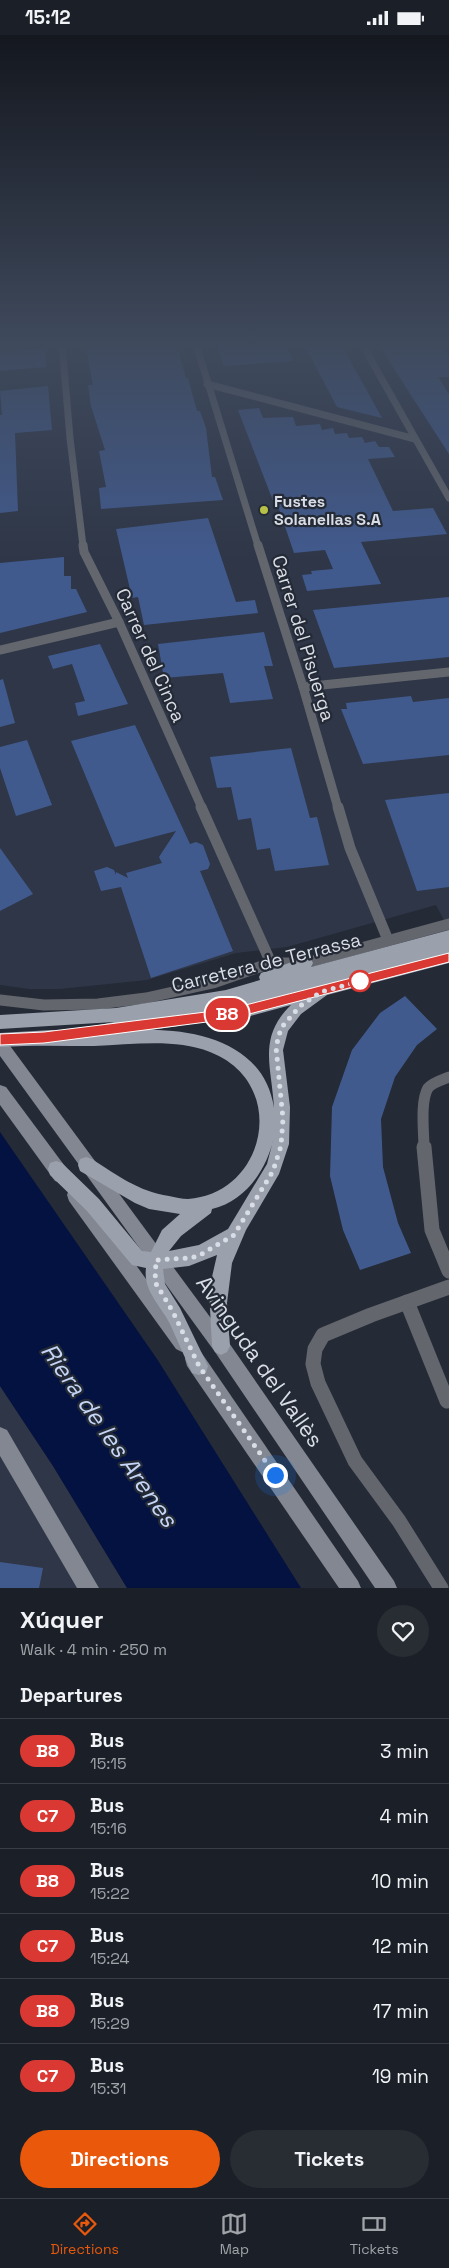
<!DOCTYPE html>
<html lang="en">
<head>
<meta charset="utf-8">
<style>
	body { margin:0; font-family:"Space Grotesk",sans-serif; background:#282d34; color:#f1f3f6; height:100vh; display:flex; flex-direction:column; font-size:19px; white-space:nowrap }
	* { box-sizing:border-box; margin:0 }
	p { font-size:16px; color:#a0a3a8 }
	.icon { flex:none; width:28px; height:28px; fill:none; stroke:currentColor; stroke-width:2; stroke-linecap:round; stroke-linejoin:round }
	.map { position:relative; height:1553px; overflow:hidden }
	.details { display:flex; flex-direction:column; background:#1b2028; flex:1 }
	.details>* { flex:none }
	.badge { padding:0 10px; border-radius:16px; font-size:18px; line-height:32px }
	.you { position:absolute; width:25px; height:25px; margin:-12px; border:4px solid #fff; border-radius:50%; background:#1a73e8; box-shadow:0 0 0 8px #1a73e833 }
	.map>.badge { position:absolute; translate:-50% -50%; box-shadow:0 0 0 2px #fff }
	h2 { padding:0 20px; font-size:19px; line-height:45px }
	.round { display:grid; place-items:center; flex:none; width:52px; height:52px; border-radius:26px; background:#282d34 }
	.head { display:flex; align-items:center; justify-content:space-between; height:85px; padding:0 20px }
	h1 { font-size:24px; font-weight:800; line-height:38px }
	.button { display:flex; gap:10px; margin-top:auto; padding:10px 20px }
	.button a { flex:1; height:58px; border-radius:30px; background:#ea580c; color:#fff; font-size:20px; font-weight:800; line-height:58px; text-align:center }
	.button a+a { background:#282d34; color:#f1f3f6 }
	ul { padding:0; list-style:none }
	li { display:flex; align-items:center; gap:15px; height:65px; padding:0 20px; border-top:1px solid #393e45 }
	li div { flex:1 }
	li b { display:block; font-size:19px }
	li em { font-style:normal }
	li .badge { min-width:55px; font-weight:700; text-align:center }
	.status { display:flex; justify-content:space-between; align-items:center; height:35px; padding:0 25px; background:#1b2028; direction:ltr }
	.status svg { height:14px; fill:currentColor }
	.menu { display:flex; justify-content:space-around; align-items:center; height:70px; border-top:1px solid #393e45; background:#1b2028; font-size:14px; color:#a0a3a8 }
	.menu a { display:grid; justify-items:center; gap:2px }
	.menu .selected { color:#ea580c }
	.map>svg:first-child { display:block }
	.built { fill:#2e3647 }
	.water { fill:#031240 }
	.building { fill:#415a8e }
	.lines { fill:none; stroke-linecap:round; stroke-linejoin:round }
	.minor-far3 { stroke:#63666c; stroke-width:7 }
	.minor-far2 { stroke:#63666c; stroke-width:9 }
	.minor-far1 { stroke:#63666c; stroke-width:11 }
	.minor { stroke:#63666c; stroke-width:15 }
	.secondary { fill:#828791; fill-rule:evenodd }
	.primary { fill:#9aa1ad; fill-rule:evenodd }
	.line { fill:#da3832; stroke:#fff }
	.walk { stroke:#d9dde5; stroke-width:5; stroke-dasharray:0 9 }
	.poi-dot { fill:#b7c148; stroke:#242a36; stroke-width:2 }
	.stop-dot { fill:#fff; stroke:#da3832; stroke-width:2.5 }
	.labels { text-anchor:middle; stroke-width:4.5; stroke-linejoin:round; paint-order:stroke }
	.far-poi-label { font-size:16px; font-weight:bold; fill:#d9dde5; stroke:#242a36; text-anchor:start }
	.street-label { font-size:19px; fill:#d9dde5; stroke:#242a36 }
	.near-street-label { font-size:22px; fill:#d9dde5; stroke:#242a36 }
	.near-water-label { font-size:24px; font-style:italic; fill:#c4d5f5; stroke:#242a36 }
</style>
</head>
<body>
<div class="status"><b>15:12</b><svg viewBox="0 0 49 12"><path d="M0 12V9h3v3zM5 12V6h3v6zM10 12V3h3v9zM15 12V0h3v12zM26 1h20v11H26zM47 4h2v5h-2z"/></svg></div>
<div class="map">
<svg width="449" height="1553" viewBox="0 0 449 1553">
	<rect width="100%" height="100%" fill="#242a36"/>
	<g class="built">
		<polygon points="0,309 449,309 449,895 436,870 287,912 236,918 147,945 60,954 29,954 0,950"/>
		<polygon points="0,1351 53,1431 127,1553 0,1553"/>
	</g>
	<polygon class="water" points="0,1097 157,1324 301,1553 127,1553 53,1431 0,1351"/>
	<g class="building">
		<polygon points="134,309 176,309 186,343 188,343 197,376 200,376 206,393 212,442 215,442 223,465 101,474 99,453 106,452 99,416 105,415 91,371 88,350 93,350 86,313"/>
		<polygon points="216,309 285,309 293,326 224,331"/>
		<polygon points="304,309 341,309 382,383 337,372"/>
		<polygon points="378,309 421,309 423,312 441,310 449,321 449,342 438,342 449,359 449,419"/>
		<polygon points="46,314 46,332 0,336 0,317"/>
		<polygon points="48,351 52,395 15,398 18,476 0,478 0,380 2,380 0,356"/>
		<polygon points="259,373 263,383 293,382 296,391 320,389 322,395 333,393 335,399 347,398 349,403 362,402 365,408 375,406 379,412 389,412 395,422 368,424 393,476 433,473 447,499 361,507 381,549 307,556 302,540 312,539 311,536 333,534 325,515 294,518 278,471 275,471 238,375"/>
		<polygon points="208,483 236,567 255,565 258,578 144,590 138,562 132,563 116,494"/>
		<polygon points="64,522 64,541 71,541 71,554 76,554 87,577 0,598 0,528"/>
		<polygon points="449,562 449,622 430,624 334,633 313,575"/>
		<polygon points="264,597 273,631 264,631 273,664 230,668 223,638 164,643 158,609"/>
		<polygon points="100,609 128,669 78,681 75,668 85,666 72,629 53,634 48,621"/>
		<polygon points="3,644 15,688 0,692 0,645"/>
		<polygon points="411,661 413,667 449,663 449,720 363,729 341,674 347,674 346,668"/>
		<polygon points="135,690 190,809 196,807 203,810 210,829 208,834 200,836 233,916 151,943 121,852 101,856 94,836 107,832 114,835 116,840 116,837 128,843 126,838 162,828 159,822 176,796 115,812 71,706"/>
		<polygon points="27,705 52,770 16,781 0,733 0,712"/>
		<polygon points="291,713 310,783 317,782 329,830 275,836 270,813 257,815 251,783 238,785 231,752 217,753 210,722"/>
		<polygon points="449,758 449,852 417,856 385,765"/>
		<polygon points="0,813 33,859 0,876"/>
		<polygon points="405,961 437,994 417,1010 395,1042 381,1084 383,1132 398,1188 411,1218 360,1235 343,1195 330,1141 332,1072 352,1015 380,978"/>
		<polygon points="0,1527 43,1533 39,1553 0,1553"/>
	</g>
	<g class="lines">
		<g class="minor-far3">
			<polyline points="62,309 70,403 83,511"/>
			<polyline points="196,309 258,511"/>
			<polyline points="362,309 449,463"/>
			<polyline points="207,349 415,404"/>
		</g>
		<g class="minor-far2">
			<polyline points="83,510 84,517 119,587 202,773"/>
			<polyline points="258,510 303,652 338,773"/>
			<polyline points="0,615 119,587"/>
			<polyline points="303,652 449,637"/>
		</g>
		<g class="minor-far1">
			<polyline points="201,772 271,928"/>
			<polyline points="338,772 350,813 388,905"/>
			<polyline points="0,965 44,970 98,969 146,963 213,948 271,928 306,928 449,889"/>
			<path d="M424,1113C424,1098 420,1066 428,1053C433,1047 442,1045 449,1042"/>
		</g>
		<g class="minor">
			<polyline points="424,1112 432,1195 449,1236"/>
			<polyline points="407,1267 447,1366"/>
			<polyline points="441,1553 399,1486 355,1426 318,1348 313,1329 315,1314 323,1300 371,1280 449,1252"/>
		</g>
		<g class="secondary">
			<polygon points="0,1002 5,1004 227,1305 394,1546 397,1553 375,1553 215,1317 0,1021"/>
			<polygon points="0,1050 6,1052 67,1134 69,1140 67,1146 61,1148 55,1146 0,1070"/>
			<polygon points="75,1152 81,1154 188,1302 191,1308 188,1314 182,1317 176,1314 69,1166 67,1160 69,1154"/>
			<polygon points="194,1315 201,1317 358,1546 361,1553 339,1553 187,1331 185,1324 187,1317"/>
			<polygon points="0,1392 7,1395 99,1553 77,1553 0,1421"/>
		</g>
		<path class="primary" d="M449,895V928L327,960L301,979L288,996L283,1015L290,1072L289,1109L279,1139L246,1195L232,1228L227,1268L230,1311L227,1317L221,1320L215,1317L212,1311L209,1255L217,1220L189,1231L163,1234L165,1249L180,1273L208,1331L206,1338L199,1340L192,1338C184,1321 177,1304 169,1287C159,1269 143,1255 146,1233L132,1230L87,1176L50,1140L48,1134L50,1128L56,1126L62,1128L99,1164L142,1216L151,1217L162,1195L180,1179L149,1174L135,1168L80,1136L78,1130L80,1124L86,1122L92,1124C118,1141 138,1156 169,1161C175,1162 182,1164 188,1164C266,1159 290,1048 210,1017C174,1003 132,1010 94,1011C63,1011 32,1010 0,1012V998L52,995L97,997L99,990L114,987L0,994V980L116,973L226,955L260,945L259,942L261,938L306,922L311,924L313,928L311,932ZM291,970C257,1003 272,1032 274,1073C265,1012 204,995 151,995L178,991L228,977L230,983L235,985ZM274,1102L267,1129L228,1194L199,1210L169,1216L181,1201L211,1178L212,1174C246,1166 267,1134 274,1102Z"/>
	</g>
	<linearGradient id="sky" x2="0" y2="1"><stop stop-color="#14171e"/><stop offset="0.59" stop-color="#3f4a5d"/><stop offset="1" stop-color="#3f4a5d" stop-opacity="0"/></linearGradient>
	<rect width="449" height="526" fill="url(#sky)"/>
	<polygon class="line" points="449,918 449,927 230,984 44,1008 0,1010 0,999 44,997 230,974"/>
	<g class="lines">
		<polyline class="walk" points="275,1440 199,1331 173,1277 155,1247 156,1225 191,1223 200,1220 234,1200 273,1136 281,1111 283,1084 276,1012 281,993 300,971 321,957 360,946"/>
	</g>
	<circle class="poi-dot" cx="264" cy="475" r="5"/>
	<circle class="stop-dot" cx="360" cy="946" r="10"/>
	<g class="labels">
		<g class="far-poi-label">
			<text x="274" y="472">Fustes<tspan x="274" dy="18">Solanellas S.A</tspan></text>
		</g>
		<g class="street-label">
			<text transform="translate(304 603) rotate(73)" y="7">Carrer del Pisuerga</text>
			<text transform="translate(151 620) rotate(66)" y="7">Carrer del Cinca</text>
			<text transform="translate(266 927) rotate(-14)" y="7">Carretera de Terrassa</text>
		</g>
		<g class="near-street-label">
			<text transform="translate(260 1326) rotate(55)" y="8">Avinguda del Vallès</text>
		</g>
		<g class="near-water-label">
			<text transform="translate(109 1400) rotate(55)" y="8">Riera de les Arenes</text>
		</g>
	</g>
</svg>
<div class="you" style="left:275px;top:1440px"></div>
<b class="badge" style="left:227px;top:979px;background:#da3832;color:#fff">B8</b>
</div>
<section class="details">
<div class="head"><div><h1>Xúquer</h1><p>Walk · 4 min · 250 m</p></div><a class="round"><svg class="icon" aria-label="heart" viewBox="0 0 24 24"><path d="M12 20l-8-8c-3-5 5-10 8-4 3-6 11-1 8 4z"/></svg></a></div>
<h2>Departures</h2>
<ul>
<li><span class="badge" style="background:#da3832;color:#fff">B8</span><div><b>Bus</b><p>15:15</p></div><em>3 min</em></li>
<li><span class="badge" style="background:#da3832;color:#fff">C7</span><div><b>Bus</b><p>15:16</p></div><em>4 min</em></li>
<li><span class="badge" style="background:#da3832;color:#fff">B8</span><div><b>Bus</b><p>15:22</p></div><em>10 min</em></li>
<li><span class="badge" style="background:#da3832;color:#fff">C7</span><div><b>Bus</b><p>15:24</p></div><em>12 min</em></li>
<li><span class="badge" style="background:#da3832;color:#fff">B8</span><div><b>Bus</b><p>15:29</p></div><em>17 min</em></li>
<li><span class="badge" style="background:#da3832;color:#fff">C7</span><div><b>Bus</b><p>15:31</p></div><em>19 min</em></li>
</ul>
<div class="button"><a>Directions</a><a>Tickets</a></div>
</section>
<nav class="menu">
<a class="selected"><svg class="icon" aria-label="directions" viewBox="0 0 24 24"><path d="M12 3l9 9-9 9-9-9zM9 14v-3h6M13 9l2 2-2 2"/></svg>Directions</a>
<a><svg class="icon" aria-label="map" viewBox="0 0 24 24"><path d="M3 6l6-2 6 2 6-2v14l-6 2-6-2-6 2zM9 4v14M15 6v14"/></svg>Map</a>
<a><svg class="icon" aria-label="tickets" viewBox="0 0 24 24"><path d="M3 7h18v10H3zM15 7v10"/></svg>Tickets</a>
</nav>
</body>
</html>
